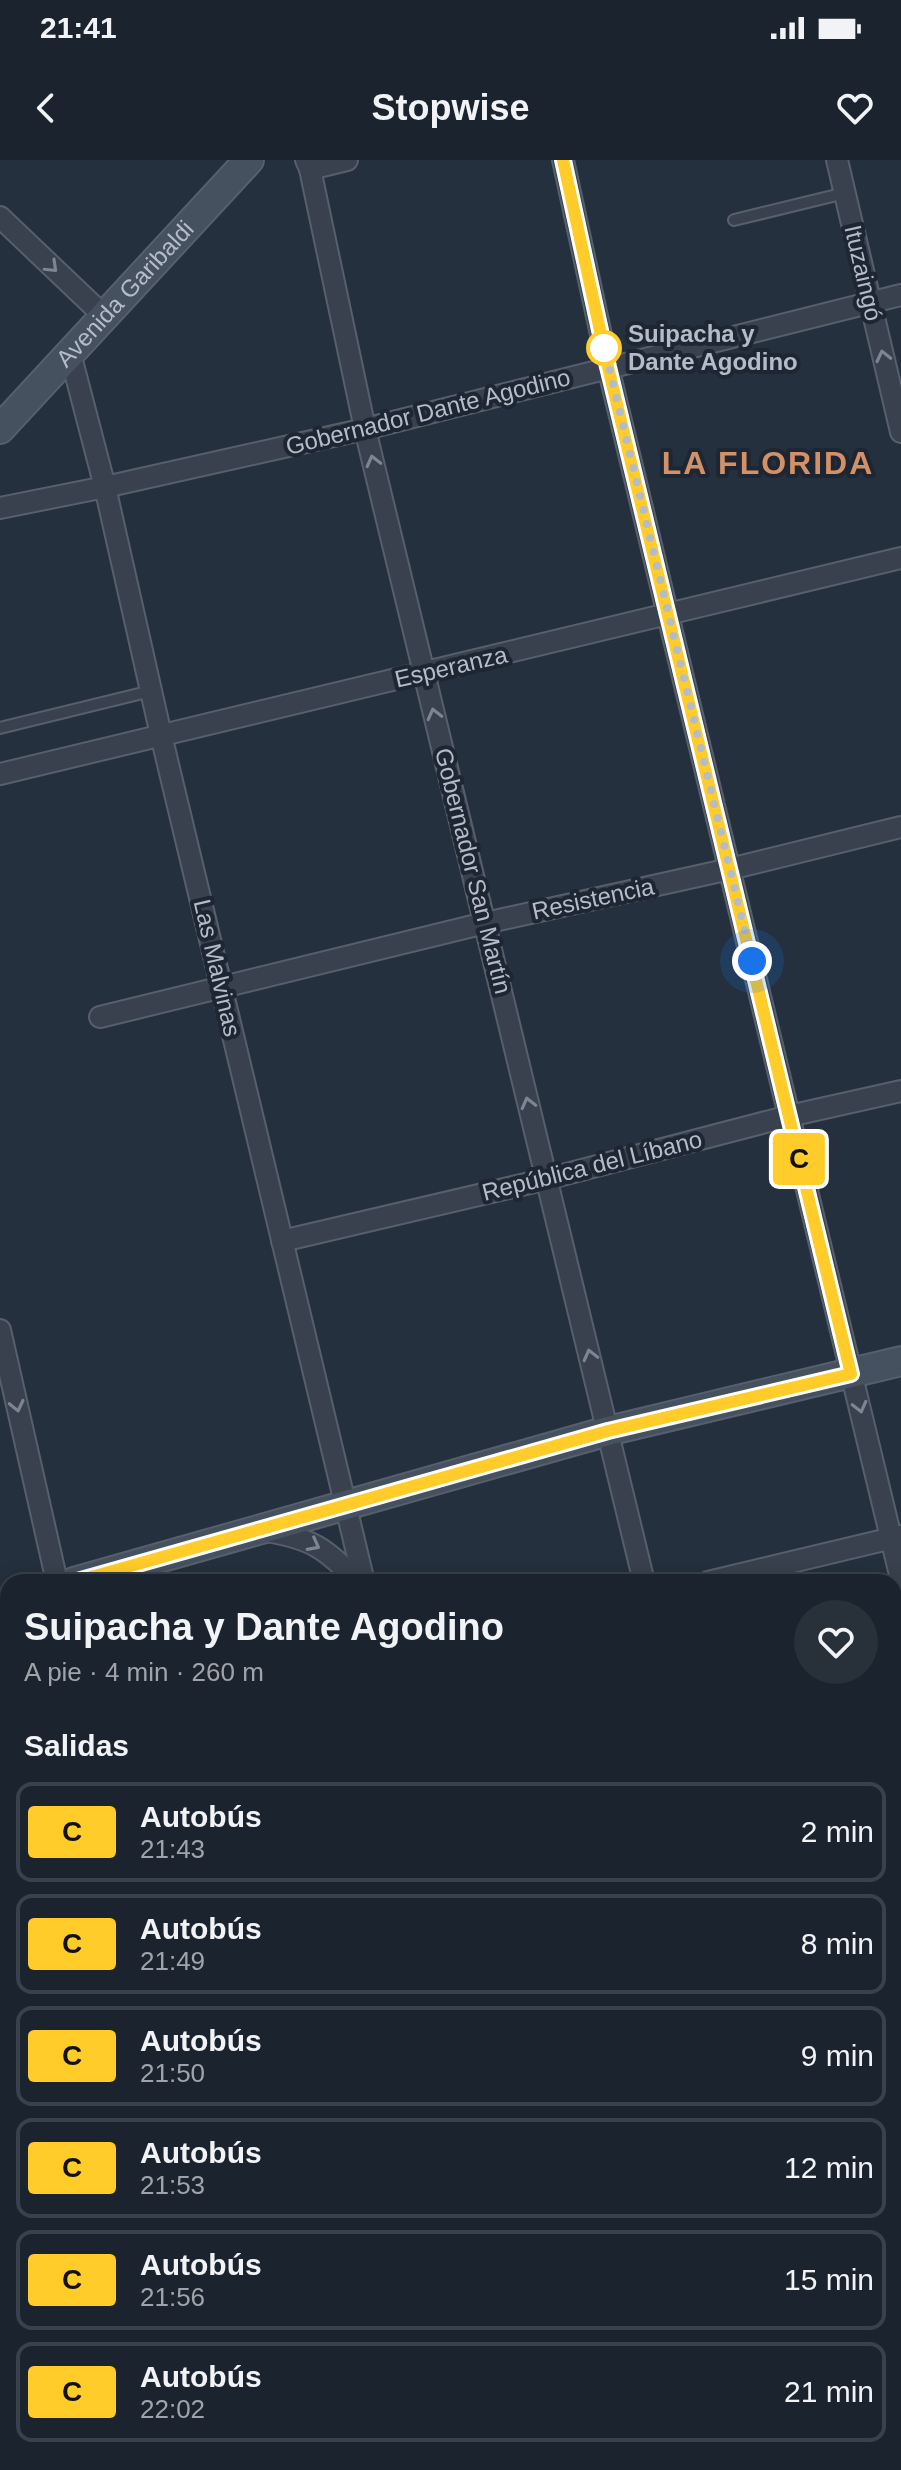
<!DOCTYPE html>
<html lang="es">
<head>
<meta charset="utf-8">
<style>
	body { margin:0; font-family:Arial,sans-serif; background:#28303a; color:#f1f3f6; height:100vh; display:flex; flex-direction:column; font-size:30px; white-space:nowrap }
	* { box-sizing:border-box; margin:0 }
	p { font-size:26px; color:#a0a4aa }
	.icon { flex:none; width:44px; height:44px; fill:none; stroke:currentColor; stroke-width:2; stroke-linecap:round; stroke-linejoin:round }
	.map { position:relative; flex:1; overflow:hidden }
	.sheet { position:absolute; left:0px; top:1414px; width:902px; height:896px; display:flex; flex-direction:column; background:#1b242e; border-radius:24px 24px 0 0; box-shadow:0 4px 20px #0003,0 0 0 2px #39414a }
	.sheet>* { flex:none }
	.badge { padding:0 16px; border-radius:6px; font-size:28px; line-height:52px }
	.you { position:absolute; width:40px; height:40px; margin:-20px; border:6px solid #fff; border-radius:50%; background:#1a73e8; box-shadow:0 0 0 12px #1a73e833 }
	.map>.badge { position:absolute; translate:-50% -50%; box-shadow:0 0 0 4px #fff }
	h2 { padding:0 24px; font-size:30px; line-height:72px }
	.round { display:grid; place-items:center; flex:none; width:84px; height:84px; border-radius:42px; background:#28303a }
	.head { display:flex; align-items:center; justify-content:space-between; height:136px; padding:0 24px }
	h1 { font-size:38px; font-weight:600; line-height:60px }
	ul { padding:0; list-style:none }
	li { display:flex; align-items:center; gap:24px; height:100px; margin:0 16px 12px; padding:0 8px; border:4px solid #39414a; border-radius:16px }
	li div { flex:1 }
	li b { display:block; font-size:30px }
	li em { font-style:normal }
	li .badge { min-width:88px; font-weight:700; text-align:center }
	.status { display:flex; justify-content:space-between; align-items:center; height:56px; padding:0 40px; background:#1b242e; direction:ltr }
	.status svg { height:22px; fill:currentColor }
	header { display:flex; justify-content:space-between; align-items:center; height:104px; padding:0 24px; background:#1b242e; font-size:36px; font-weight:600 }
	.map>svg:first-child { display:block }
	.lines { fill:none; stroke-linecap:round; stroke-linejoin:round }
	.service-casing { stroke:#565f6b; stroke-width:14 }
	.minor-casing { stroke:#565f6b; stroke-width:24 }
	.secondary-casing { stroke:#565f6b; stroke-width:32 }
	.service { stroke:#38414d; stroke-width:10 }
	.minor { stroke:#38414d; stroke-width:20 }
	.secondary { stroke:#465160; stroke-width:28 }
	.oneway { stroke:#7c8591 }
	.line-casing { stroke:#fff; stroke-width:18 }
	.line { stroke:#ffcc29; stroke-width:12 }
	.walk { stroke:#b4bcc8; stroke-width:8; stroke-dasharray:0 14.4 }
	.stop-dot { fill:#fff; stroke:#ffcc29; stroke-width:4 }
	.labels { text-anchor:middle; stroke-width:8; stroke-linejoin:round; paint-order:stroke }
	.street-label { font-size:24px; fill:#b4bcc8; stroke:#1d2632 }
	.stop-label { font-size:24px; font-weight:bold; fill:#b4bcc8; stroke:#1d2632; text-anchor:start }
	.district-label { font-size:32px; font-weight:bold; letter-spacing:2px; fill:#d29166; stroke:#1d2632 }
</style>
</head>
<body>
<div class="status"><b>21:41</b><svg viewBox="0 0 49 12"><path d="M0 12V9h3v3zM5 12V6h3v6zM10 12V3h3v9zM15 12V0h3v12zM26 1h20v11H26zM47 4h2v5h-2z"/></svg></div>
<header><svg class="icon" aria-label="back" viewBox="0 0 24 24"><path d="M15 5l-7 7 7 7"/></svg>Stopwise<svg class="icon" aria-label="heart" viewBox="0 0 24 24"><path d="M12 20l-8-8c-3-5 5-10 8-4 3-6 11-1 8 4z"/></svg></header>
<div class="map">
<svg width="901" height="2310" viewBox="0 0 901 2310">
	<rect width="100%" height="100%" fill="#24303d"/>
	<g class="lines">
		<g class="service-casing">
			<g id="service">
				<polyline points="734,60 845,33"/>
				<polyline points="0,568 151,531"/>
			</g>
		</g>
		<g class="minor-casing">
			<g id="minor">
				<polyline points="306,0 310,9 365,269 644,1422"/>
				<polyline points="563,0 608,207 901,1419"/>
				<polyline points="837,0 901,272"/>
				<polyline points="310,9 347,0"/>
				<polyline points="0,57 104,156"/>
				<polyline points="70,193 105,327 161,575 364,1422"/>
				<polyline points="0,348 105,327 365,269 901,135"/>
				<polyline points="0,614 901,398"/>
				<polyline points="100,857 485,763 730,709 901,667"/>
				<polyline points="282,1081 547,1019 789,956 901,931"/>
				<polyline points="0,1170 57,1422"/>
				<path d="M266,1371C311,1378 327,1389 358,1422"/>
				<polyline points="708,1422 901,1376"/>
				<polyline points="894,1643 901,1642"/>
				<polyline points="0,1805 8,1797"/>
				<polyline points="0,1863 8,1870"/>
				<polyline points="894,1927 901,1957"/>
				<polyline points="894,2183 901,2181"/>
				<polyline points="0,2188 8,2180"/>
				<polyline points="573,2302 575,2310"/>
				<polyline points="854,2302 856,2310"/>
			</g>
		</g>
		<g class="secondary-casing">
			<g id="secondary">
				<path id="s1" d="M0,269L249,0"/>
				<polyline points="74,1422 608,1271 901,1201"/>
				<polyline points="0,1449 8,1445"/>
				<polyline points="0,1620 8,1654"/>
				<polyline points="0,2215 8,2223"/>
				<polyline points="0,2252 8,2259"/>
				<polyline points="53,2302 61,2310"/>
				<polyline points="92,2302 101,2310"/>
				<polyline points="164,2302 166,2310"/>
			</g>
		</g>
		<use href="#service" class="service"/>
		<use href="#minor" class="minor"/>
		<use href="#secondary" class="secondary"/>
	</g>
	<defs><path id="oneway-chevron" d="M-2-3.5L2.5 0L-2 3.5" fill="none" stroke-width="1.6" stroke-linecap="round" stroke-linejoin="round" transform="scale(2)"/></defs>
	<g class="oneway">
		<use href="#oneway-chevron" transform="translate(52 107) rotate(44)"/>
		<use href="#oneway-chevron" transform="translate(883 196) rotate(-103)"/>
		<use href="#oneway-chevron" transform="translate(373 301) rotate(-104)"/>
		<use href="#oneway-chevron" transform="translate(434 554) rotate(-104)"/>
		<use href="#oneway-chevron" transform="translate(528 943) rotate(-104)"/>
		<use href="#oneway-chevron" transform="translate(590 1195) rotate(-104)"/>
		<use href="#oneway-chevron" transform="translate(17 1246) rotate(77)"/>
		<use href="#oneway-chevron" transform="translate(860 1247) rotate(76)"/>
		<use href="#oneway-chevron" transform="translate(314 1385) rotate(28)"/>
	</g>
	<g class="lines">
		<g class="line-casing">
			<polyline id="line" points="74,1422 608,1271 851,1214 608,207 563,0"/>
		</g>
		<use href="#line" class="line"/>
		<polyline class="walk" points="604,188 602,178 752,801"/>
	</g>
	<circle class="stop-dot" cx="604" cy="188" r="16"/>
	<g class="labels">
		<g class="street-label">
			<text transform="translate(863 113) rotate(77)" y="8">Ituzaingó</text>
			<text dy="8" stroke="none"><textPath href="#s1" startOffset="184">Avenida Garibaldi</textPath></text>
			<text transform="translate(428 252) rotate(-14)" y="8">Gobernador Dante Agodino</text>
			<text transform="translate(451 507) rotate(-13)" y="8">Esperanza</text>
			<text transform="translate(473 711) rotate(76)" y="8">Gobernador San Martín</text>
			<text transform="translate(593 739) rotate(-12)" y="8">Resistencia</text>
			<text transform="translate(217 808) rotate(77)" y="8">Las Malvinas</text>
			<text transform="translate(592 1006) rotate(-14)" y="8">República del Líbano</text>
		</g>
		<g class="stop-label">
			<text x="628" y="182">Suipacha y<tspan x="628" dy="28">Dante Agodino</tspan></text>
		</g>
		<g class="district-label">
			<text x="768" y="314">LA FLORIDA</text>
		</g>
	</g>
</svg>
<div class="you" style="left:752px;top:801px"></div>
<b class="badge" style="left:799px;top:999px;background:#ffcc29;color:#111">C</b>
<section class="sheet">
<div class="head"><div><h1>Suipacha y Dante Agodino</h1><p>A pie · 4 min · 260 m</p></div><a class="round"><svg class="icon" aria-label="heart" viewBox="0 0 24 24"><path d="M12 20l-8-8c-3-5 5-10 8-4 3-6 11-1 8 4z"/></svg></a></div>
<h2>Salidas</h2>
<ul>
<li><span class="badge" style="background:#ffcc29;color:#111">C</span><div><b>Autobús</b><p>21:43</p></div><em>2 min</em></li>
<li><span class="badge" style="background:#ffcc29;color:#111">C</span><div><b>Autobús</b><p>21:49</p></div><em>8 min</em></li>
<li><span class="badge" style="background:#ffcc29;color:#111">C</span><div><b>Autobús</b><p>21:50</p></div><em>9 min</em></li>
<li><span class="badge" style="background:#ffcc29;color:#111">C</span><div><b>Autobús</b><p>21:53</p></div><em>12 min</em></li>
<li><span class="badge" style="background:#ffcc29;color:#111">C</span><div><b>Autobús</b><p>21:56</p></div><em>15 min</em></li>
<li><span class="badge" style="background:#ffcc29;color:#111">C</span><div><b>Autobús</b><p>22:02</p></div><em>21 min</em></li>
</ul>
</section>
</div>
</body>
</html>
